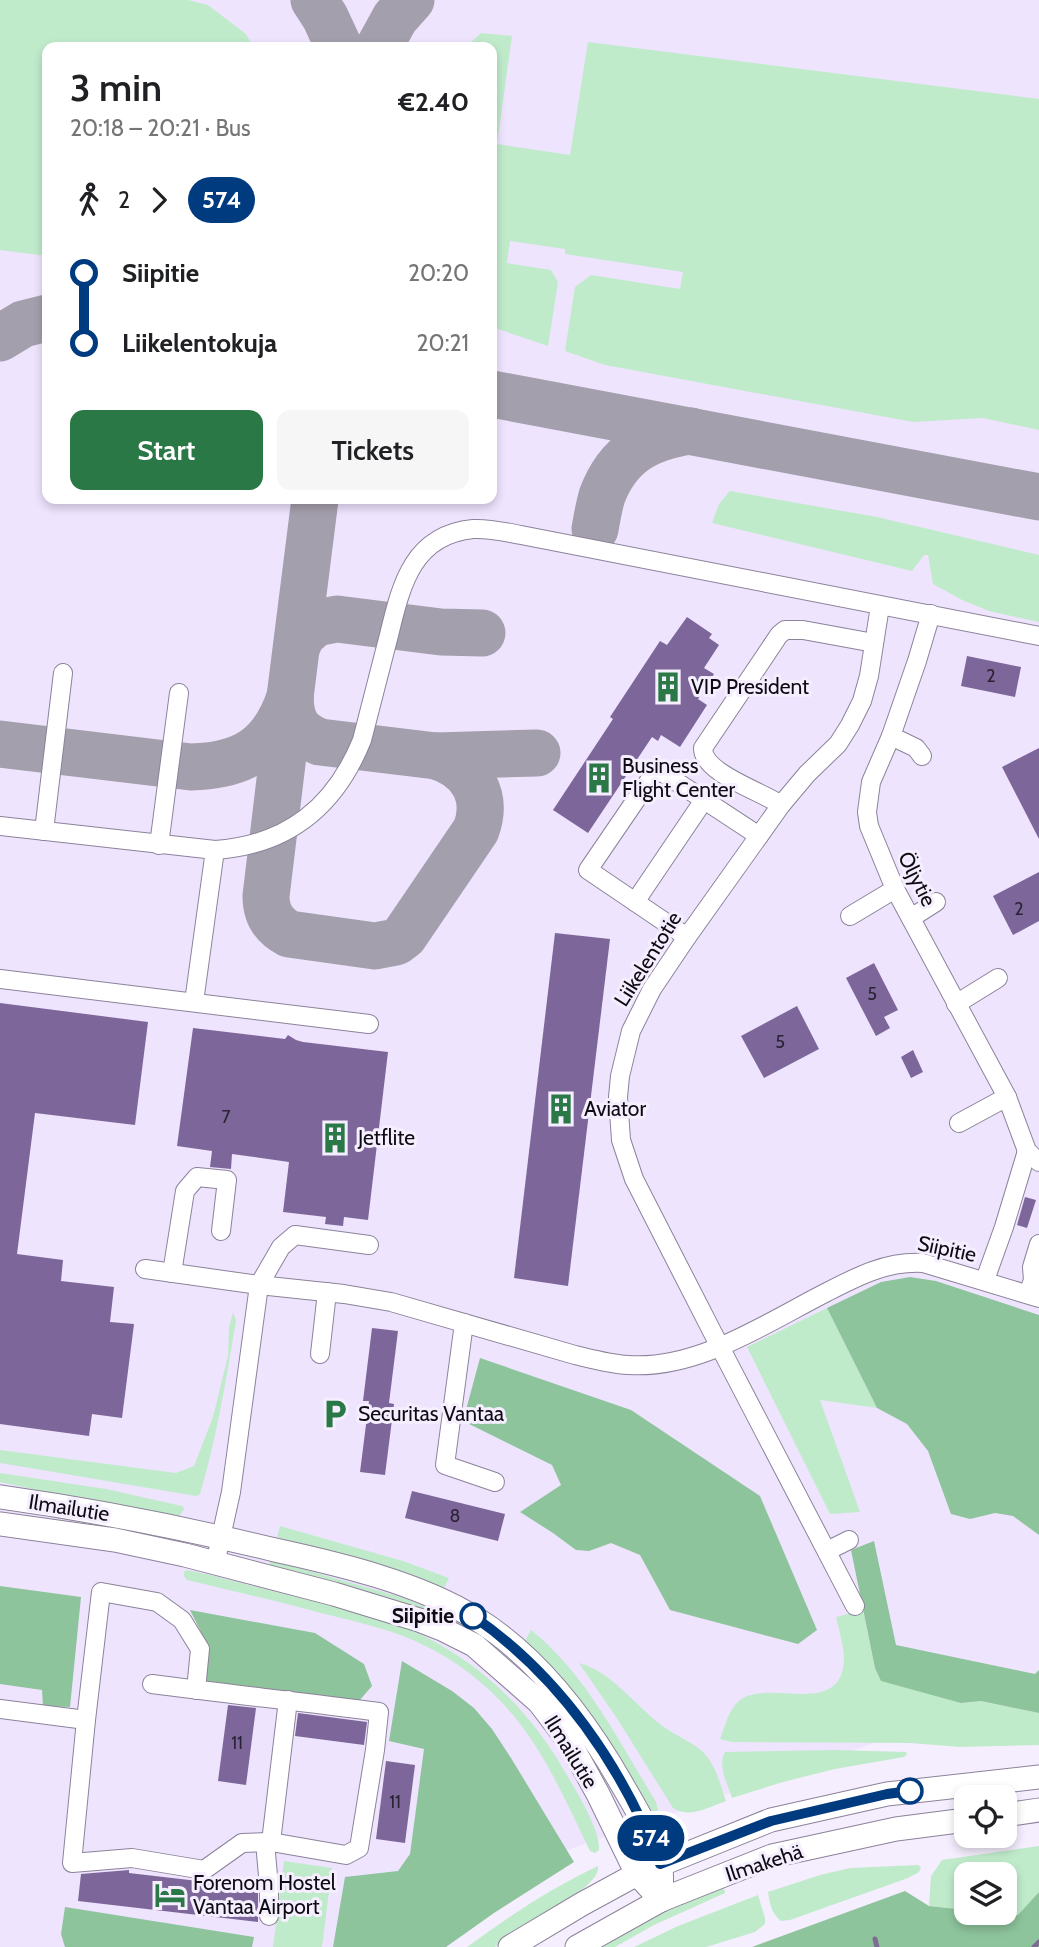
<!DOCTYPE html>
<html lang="en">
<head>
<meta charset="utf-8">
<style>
	body { margin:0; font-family:Cabin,sans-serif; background:#f6f6f6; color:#202124; height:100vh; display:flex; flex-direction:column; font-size:26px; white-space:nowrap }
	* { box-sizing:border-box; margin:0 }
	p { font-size:23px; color:#757577 }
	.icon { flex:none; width:38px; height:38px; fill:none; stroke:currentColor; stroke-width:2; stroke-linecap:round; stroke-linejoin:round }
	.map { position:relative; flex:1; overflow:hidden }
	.sheet { position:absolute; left:42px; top:42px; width:455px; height:462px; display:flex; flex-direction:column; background:#fff; border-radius:14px; box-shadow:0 4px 10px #0003 }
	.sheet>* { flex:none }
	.badge { padding:0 14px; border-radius:23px; font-size:24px; line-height:46px }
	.buttons { position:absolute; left:954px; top:1785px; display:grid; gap:14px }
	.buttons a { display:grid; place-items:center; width:63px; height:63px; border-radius:14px; background:#fff; box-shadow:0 4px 10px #0003; font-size:35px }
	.map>.badge { position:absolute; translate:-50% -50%; box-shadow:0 0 0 4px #fff }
	.legs { display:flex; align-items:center; gap:10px; height:77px; padding:0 28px; font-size:23px }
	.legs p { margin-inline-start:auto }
	.overview { display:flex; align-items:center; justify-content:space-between; height:119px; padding:0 28px }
	h1 { font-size:38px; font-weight:600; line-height:52px }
	.cta { display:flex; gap:14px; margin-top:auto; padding:14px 28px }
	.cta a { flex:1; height:80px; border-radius:14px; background:#2b7847; color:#fff; font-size:28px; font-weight:600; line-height:80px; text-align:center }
	.cta a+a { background:#f6f6f6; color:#202124 }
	ul { padding:0 28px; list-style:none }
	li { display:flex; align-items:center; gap:24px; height:70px; font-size:26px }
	li i { display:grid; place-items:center; width:10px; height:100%; margin:0 9px; background:currentColor }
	li i::after { content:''; width:18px; height:18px; margin:-9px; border:5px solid; border-radius:50%; background:#fff }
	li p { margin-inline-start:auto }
	li:first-child i { background:linear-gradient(#0000 50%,currentColor 0) }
	li:last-child i { background:linear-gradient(currentColor 50%,#0000 0) }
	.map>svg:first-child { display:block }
	.built { fill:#eee4fe; fill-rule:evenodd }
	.green { fill:#c0ebcb }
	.forest { fill:#8ec49c }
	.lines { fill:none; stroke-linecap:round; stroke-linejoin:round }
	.stream { stroke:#7d6c94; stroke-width:5 }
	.taxiway { stroke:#a49fac; stroke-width:47 }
	.building { fill:#7d679a }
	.minor-casing { stroke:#8c829a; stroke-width:20 }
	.major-casing { stroke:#8c829a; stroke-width:25 }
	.minor { stroke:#fff; stroke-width:18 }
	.major { stroke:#fff; stroke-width:23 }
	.line-1-casing { stroke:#fff; stroke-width:16 }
	.line-1 { stroke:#003b80; stroke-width:10 }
	.stop-1-dot { fill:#fff; stroke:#003b80; stroke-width:3.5 }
	.labels { text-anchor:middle; stroke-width:6; stroke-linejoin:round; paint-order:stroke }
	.number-label { font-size:18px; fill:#2a2235 }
	.poi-label { font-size:21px; fill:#0e0b13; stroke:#f5eefe; text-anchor:start }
	.street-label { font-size:21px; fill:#0e0b13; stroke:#f5eefe }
	.stop-label { font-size:21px; font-weight:bold; fill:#0e0b13; stroke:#f5eefe; text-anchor:end }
</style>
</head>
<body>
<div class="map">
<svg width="1039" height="1947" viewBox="0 0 1039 1947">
	<rect width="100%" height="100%" fill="#f5eefe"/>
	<path class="built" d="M0,0H1039V1720L943,1719L559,1853L419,1947H0ZM47,47H492V499H47Z"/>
	<g class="green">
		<polygon points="0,0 188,0 208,5 246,34 253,47 47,47 47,256 0,250"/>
		<polygon points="481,33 512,36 497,144 570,155 588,42 1039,99 1039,430 983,418 913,422 605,365 565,351 575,287 591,275 680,289 683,272 565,254 565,249 510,241 507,263 551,270 558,282 548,346 492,327 492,47 466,47"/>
		<polygon points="730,491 877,517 1039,555 1039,622 989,611 962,600 933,584 928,555 924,555 912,571 712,523 719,504"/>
		<polygon points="827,1308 877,1408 820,1400 860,1512 830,1514 747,1347"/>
		<path d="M233,1312L236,1321C226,1379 217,1437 200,1494L196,1496L0,1463V1450L176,1473L194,1466L213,1417L228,1356L229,1328Z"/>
		<polygon points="0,1473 106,1489 182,1506 184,1509 179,1517 166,1518 0,1482"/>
		<polygon points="280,1526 403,1561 449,1578 443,1590 413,1576 277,1537"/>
		<polygon points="271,1560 404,1598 440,1613 481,1635 478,1639 268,1570"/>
		<path d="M186,1570L206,1574C249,1585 292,1596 335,1607C355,1613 377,1616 397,1624C474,1655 528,1706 568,1777C578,1794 601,1832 599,1850L595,1853L590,1851C570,1810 551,1766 524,1729C494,1688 452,1655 403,1636C377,1626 349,1620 321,1613C277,1601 232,1591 187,1580L184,1576V1572Z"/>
		<path d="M863,1610L875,1668L961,1703L981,1701L1039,1713V1745L960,1747L910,1743L732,1742L720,1739C725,1725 729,1709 740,1700C769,1678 841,1719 844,1660C844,1646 839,1630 836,1617Z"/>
		<path d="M531,1630C587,1675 619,1742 656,1802L659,1815L656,1821L645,1811L572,1693L525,1641Z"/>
		<path d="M579,1663C612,1672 635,1705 661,1725C674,1735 691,1741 703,1752C716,1765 720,1784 726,1801C709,1807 689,1819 673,1808L618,1720Z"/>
		<path d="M835,1750L906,1752L907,1754L904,1757L835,1769L783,1782L732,1798C728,1785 717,1765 725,1752Z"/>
		<polygon points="1039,1846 1039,1892 1019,1915 994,1913 1004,1913 1004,1874 966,1874 966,1910 929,1906 931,1876 942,1860"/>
		<polygon points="284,1861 332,1868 322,1947 273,1947"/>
		<path d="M918,1865L921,1867L919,1872L908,1878L790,1920L781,1921C771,1913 770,1904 768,1892L820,1875L850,1868Z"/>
		<path d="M598,1866C599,1875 590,1882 584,1888L495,1947H467C508,1917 551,1888 598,1866Z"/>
		<polygon points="724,1887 725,1893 654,1925 615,1947 597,1947 658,1914"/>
		<polygon points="758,1895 765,1918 765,1924 755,1932 706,1947 634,1947 678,1926"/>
	</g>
	<g class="forest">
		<polygon points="910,1277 936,1281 1039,1315 1039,1535 1013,1516 995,1513 970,1519 951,1514 928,1451 907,1424 877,1408 827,1308 881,1282"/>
		<polygon points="480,1358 631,1410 760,1496 817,1630 798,1644 670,1610 640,1555 611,1543 589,1551 576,1550 553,1533 520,1512 561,1485 552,1465 463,1421"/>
		<polygon points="874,1541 896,1645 1035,1674 1039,1670 1039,1713 981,1701 961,1703 881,1681 875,1668 851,1550"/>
		<polygon points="0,1586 81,1597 70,1707 43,1706 42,1690 0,1684"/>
		<polygon points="190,1610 315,1633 364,1664 372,1686 359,1701 204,1682 204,1638"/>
		<polygon points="402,1661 452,1691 474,1708 492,1729 511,1758 574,1862 494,1913 446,1947 333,1947 345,1877 398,1871 410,1854 424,1749 389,1741"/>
		<polygon points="905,1891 929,1906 966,1910 966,1913 994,1913 1018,1915 1039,1892 1039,1947 752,1947"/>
		<polygon points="65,1907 254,1937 252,1947 65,1947 61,1934"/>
	</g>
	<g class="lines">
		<g class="stream">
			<polyline points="875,1939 877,1947"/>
			<polyline points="1034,1947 1039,1942"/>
		</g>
		<g class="taxiway">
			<polyline points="314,0 325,17 339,47"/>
			<polyline points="379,47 395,18 411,0"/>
			<polyline points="0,338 23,324 47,318"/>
			<polyline points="492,394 1039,497"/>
			<path d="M595,529C597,518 599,506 602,496C618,453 648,437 691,431"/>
			<polyline points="297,646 302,635 316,623 337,619 441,632 482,633"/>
			<path d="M290,697L266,896C266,914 274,926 289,934L375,946L396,942L404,936L476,830C489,795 470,766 436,756"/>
			<path d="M290,697C291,722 297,733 320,742L436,756L537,753"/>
			<path d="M0,744L191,767C243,766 273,748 290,697L315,499"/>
		</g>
	</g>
	<g class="building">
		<polygon points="687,617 712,634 709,638 719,645 704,668 714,674 698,699 707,705 680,747 661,735 658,741 652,737 588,833 553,810 613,719 610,717 660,641 667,645"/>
		<polygon points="967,656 1021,667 1015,697 961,686"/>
		<polygon points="1039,748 1039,839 1002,767"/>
		<polygon points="1039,872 1039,921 1013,935 993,896"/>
		<polygon points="555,933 610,939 568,1286 514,1278"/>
		<polygon points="874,963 898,1010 884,1017 890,1028 876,1036 846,978"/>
		<polygon points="0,1003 148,1022 135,1125 35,1113 17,1254 63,1260 61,1281 114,1287 110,1322 134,1324 122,1418 92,1414 89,1436 0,1424"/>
		<polygon points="797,1006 819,1049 764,1078 741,1036"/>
		<polygon points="193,1028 285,1039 288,1035 296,1040 303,1042 388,1052 368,1220 344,1217 343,1226 325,1224 326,1217 283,1212 289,1162 232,1154 231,1169 210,1167 212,1151 177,1146"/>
		<polygon points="913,1050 923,1072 911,1078 901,1057"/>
		<polygon points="1025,1197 1036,1200 1027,1228 1017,1225"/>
		<polygon points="372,1328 398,1331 389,1403 394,1404 385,1475 360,1472 369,1401 363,1401"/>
		<polygon points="412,1491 505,1514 498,1541 405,1518"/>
		<polygon points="228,1705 256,1708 246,1785 218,1781"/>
		<polygon points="298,1713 367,1722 364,1745 295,1736"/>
		<polygon points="386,1761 415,1765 405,1843 376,1839"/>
		<polygon points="129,1870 129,1873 258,1888 258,1922 78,1901 81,1874"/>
	</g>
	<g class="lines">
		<g class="minor-casing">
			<g id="minor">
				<polyline points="931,614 917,661 891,736 871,782 867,812 869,826 895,889 1007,1097 1027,1151 1039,1162"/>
				<polyline points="891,736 916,748 922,756"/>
				<path d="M781,805C763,792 702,773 703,748L779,635L785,630H803L874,643"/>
				<path d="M0,826L215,850C288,845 335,807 362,740C371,705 380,670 389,635C401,586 412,535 473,529C489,528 505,532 521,535L1039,636"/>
				<polyline points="44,831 63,673"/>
				<polyline points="159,845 179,693"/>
				<polyline points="635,902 704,800"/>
				<polyline points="850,916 895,889"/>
				<polyline points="911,918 936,902"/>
				<polyline points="687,937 588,870 657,769 759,836"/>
				<polyline points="0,979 369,1024"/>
				<polyline points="194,1002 215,850"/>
				<polyline points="956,1004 998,978"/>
				<polyline points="959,1123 1007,1097"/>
				<path d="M145,1269L259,1285L344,1294L391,1302L575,1355C592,1359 610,1364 628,1365C698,1370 766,1323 827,1292C858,1276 887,1261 923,1263L1039,1298"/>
				<polyline points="172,1273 185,1191 197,1177 227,1180 221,1231"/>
				<polyline points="985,1280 1004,1227 1027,1151"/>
				<polyline points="1028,1294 1033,1280 1032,1267 1039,1244"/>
				<polyline points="464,1323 445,1465 495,1482"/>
				<polyline points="320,1354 327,1292"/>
				<polyline points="827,1551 849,1540"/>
				<polyline points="215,1564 231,1492 259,1285 281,1247 295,1235 369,1245"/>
				<polyline points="855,1606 720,1347 634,1179 621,1140 618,1097 620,1076 631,1031 652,989 687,937 781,805 807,774 838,744 850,725 862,701 869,676 880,606"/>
				<path d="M152,1684C228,1694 304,1702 379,1712L375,1750L359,1848L346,1855L271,1842L242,1843L204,1870L132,1858L72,1863L86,1720L101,1592L157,1602L182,1620L200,1649L196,1690"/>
				<polyline points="0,1709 86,1720"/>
				<polyline points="265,1842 269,1887 269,1916"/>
				<polyline points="271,1842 288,1700"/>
			</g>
		</g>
		<g class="major-casing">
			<g id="major">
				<path d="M0,1497C93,1510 184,1528 275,1550C339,1564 419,1583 475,1618C532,1653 575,1707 610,1764C625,1790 653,1834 660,1863C663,1874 661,1888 661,1900"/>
				<polyline points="0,1524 115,1540 185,1555 334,1594 419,1620 442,1629 474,1645 539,1702 570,1743 598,1794 637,1874 661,1900"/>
				<polyline points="1004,1815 1039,1810"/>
				<polyline points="510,1947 582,1904 637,1874 771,1820 887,1794 1039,1777"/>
				<polyline points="577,1947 661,1900 772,1856 896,1829 966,1820"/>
			</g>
		</g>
		<use href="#minor" class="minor"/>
		<use href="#major" class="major"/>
	</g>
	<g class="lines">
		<g class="line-1-casing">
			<path id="line-1" d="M473,1616C560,1676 622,1766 660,1864L771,1821L887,1794L910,1791"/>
		</g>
		<use href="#line-1" class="line-1"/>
	</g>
	<defs>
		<g id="building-bare" transform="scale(2.415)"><path d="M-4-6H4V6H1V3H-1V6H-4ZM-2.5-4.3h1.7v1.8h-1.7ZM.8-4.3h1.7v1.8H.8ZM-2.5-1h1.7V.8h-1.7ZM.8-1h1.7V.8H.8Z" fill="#2b7847" stroke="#f5eefe" stroke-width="2.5" paint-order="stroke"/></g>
		<g id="parking-bare" transform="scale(2.415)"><path d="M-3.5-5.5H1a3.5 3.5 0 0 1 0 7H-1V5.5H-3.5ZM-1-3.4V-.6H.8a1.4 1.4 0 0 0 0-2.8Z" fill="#2b7847" stroke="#f5eefe" stroke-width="2.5" paint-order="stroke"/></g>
		<g id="hotel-bare" transform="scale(2.415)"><path d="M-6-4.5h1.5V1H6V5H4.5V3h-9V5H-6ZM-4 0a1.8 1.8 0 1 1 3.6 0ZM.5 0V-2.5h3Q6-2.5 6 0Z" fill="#2b7847" stroke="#f5eefe" stroke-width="2.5" paint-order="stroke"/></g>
	</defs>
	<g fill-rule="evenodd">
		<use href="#building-bare" x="668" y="687"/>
		<use href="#building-bare" x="599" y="778"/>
		<use href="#building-bare" x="561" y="1109"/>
		<use href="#building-bare" x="335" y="1138"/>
		<use href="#parking-bare" x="335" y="1414"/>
		<use href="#hotel-bare" x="170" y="1895"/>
	</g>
	<g class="stop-1-dot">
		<circle cx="473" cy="1616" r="12"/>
		<circle cx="910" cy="1791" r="12"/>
	</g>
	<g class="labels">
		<g class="number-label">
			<text x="991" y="682">2</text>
			<text x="1019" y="915">2</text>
			<text x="872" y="1000">5</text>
			<text x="780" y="1048">5</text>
			<text x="226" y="1123">7</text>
			<text x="455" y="1522">8</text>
			<text x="237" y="1749">11</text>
			<text x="395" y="1808">11</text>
		</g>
		<g class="poi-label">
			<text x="691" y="694">VIP President</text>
			<text x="622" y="773">Business<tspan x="622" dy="24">Flight Center</tspan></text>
			<text x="584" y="1116">Aviator</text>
			<text x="358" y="1145">Jetflite</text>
			<text x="358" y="1421">Securitas Vantaa</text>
			<text x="193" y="1890">Forenom Hostel<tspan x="193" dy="24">Vantaa Airport</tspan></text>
		</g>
		<g class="street-label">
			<text transform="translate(917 879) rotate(63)" y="7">Öljytie</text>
			<text transform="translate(648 959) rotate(-58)" y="7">Liikelentotie</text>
			<text transform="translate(947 1249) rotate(12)" y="7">Siipitie</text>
			<text transform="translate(69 1508) rotate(9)" y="7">Ilmailutie</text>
			<text transform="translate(571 1752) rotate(58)" y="7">Ilmailutie</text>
			<text transform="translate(764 1863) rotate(-18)" y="7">Ilmakehä</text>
		</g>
		<g class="stop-label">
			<text x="454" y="1623">Siipitie</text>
		</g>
	</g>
</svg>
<div class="buttons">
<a><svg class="icon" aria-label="locate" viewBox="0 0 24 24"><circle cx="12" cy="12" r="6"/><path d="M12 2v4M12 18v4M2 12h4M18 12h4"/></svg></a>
<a><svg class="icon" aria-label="layers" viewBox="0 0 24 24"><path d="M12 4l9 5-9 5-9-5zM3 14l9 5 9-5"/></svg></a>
</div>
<b class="badge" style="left:651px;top:1838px;background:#003b80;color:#fff">574</b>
<section class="sheet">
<div class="overview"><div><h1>3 min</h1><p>20:18 – 20:21 · Bus</p></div><b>€2.40</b></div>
<div class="legs"><svg class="icon" aria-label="walk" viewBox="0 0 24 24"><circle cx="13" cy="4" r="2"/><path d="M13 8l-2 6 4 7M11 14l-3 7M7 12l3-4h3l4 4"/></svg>2<svg class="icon" aria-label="forward" viewBox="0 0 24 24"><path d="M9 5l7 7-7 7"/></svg><b class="badge" style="background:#003b80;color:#fff">574</b></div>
<ul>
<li><i style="color:#003b80"></i><b>Siipitie</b><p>20:20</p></li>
<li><i style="color:#003b80"></i><b>Liikelentokuja</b><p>20:21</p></li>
</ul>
<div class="cta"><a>Start</a><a>Tickets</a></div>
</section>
</div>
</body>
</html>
